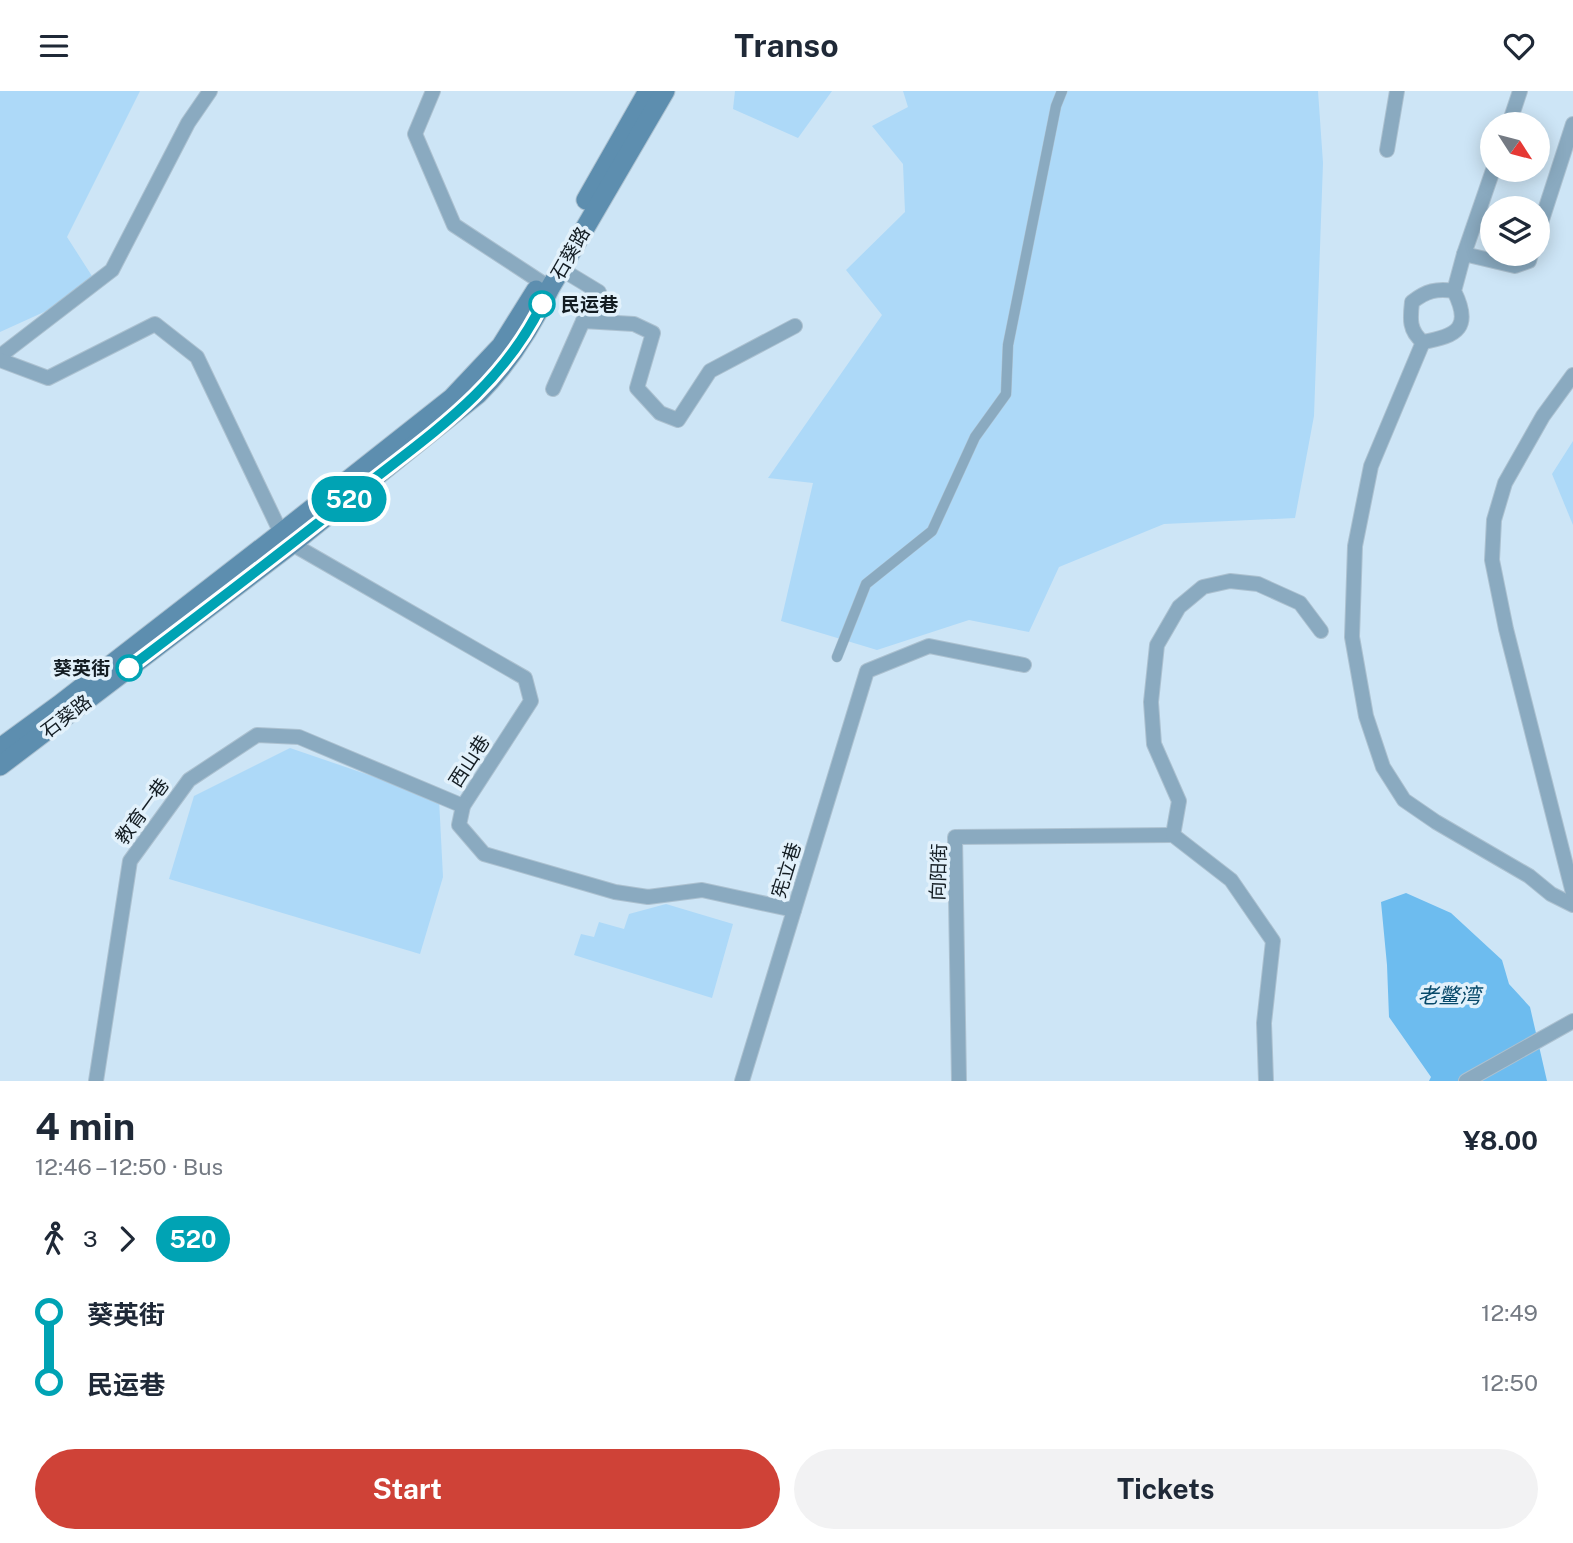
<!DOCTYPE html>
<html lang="en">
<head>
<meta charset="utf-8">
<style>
	body { margin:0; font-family:"Public Sans","Noto Sans SC",sans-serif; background:#f2f2f3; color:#1f2937; height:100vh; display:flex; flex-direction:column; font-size:26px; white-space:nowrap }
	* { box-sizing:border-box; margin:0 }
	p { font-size:23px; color:#747a83 }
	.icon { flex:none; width:38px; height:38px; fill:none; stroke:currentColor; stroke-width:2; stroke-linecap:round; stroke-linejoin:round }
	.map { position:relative; height:990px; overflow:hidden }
	.details { display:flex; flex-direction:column; background:#fff; flex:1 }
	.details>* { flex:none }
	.badge { padding:0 14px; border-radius:23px; font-size:24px; line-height:46px }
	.needle { width:46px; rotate:126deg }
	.controls { position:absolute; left:1480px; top:21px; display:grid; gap:14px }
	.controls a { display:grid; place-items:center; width:70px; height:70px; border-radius:50%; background:#fff; box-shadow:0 4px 18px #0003; font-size:35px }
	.map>.badge { position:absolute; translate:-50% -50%; box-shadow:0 0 0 4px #fff }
	.legs { display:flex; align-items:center; gap:10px; height:77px; padding:0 35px; font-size:23px }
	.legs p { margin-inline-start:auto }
	.headline { display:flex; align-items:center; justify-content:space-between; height:119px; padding:0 35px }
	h1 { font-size:38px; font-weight:700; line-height:52px }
	.cta { display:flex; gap:14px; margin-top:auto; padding:14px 35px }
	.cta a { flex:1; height:80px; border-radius:42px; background:#cf4237; color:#fff; font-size:28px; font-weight:700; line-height:80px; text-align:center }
	.cta a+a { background:#f2f2f3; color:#1f2937 }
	ul { padding:0 35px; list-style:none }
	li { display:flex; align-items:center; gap:24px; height:70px; font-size:26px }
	li i { display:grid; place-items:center; width:10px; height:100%; margin:0 9px; background:currentColor }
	li i::after { content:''; width:18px; height:18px; margin:-9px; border:5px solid; border-radius:50%; background:#fff }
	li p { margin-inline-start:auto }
	li:first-child i { background:linear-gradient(#0000 50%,currentColor 0) }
	li:last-child i { background:linear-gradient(currentColor 50%,#0000 0) }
	header { display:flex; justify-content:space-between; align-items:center; height:91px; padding:0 35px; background:#fff; font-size:32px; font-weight:700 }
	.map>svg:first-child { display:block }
	.green { fill:#add9f8 }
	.water { fill:#6dbcef }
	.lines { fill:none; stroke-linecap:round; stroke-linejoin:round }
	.pedestrian-casing { stroke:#acc1d0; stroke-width:11 }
	.minor-casing { stroke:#acc1d0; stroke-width:16 }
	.secondary-casing { stroke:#acc1d0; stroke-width:21 }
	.pedestrian { stroke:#8aaac0; stroke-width:10 }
	.minor { stroke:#8aaac0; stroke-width:14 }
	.secondary { stroke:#5d8eaf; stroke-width:19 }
	.line-1-casing { stroke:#fff; stroke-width:16 }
	.line-1 { stroke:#00a3b4; stroke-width:10 }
	.stop-1-dot { fill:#fff; stroke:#00a3b4; stroke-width:3.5 }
	.labels { text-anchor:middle; stroke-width:7; stroke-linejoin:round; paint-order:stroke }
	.street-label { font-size:19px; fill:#131c22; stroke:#e2f1fb }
	.stop-label { font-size:19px; font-weight:bold; fill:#131c22; stroke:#e2f1fb; text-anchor:start }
	.water-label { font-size:21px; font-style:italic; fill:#07496a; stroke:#e2f1fb }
</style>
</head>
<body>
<header><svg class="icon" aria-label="menu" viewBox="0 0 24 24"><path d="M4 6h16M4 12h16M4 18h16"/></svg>Transo<svg class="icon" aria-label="heart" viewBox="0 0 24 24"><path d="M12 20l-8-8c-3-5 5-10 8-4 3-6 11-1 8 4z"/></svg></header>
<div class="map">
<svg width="1573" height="990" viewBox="0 0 1573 990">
	<rect width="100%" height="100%" fill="#cde5f6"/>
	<g class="green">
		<polygon points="0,0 140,0 67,146 99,196 0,241"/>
		<polygon points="735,0 832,0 798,47 733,18"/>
		<polygon points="903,0 1318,0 1323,72 1314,325 1295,427 1164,433 1059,476 1029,541 969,529 877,559 781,530 813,392 768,387 882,224 846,179 905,121 903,73 872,35 908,16"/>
		<polygon points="1573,350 1573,434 1552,383"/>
		<polygon points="290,657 439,708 443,786 420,863 169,788 194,705"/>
		<polygon points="666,813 733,833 712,907 574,864 581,843 594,846 599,831 624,838 629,823"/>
	</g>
	<polygon class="water" points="1406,802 1451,822 1502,869 1509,893 1530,916 1547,990 1429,990 1431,986 1389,926 1387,874 1381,811"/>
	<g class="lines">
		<g class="pedestrian-casing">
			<polyline id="pedestrian" points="837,566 866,493 932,440 975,346 1006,303 1008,254 1056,15 1062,0"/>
		</g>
		<g class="minor-casing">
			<g id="minor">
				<polyline points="433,0 415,43 454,134 550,197"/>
				<polyline points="1509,33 1520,0"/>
				<polyline points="1387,59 1397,0"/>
				<polyline points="1538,141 1573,33"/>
				<polyline points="1464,163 1515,175 1529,170 1531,163"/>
				<path d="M1454,200C1437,197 1426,200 1412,211C1410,228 1409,240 1423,251C1458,245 1472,236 1454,200L1464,163L1493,79"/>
				<polyline points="583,230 634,233 653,242 637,297 660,322 678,329 710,280 795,235"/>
				<polyline points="1423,251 1371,375 1355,455 1352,546 1366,625 1383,676 1404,709 1436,731 1529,785 1551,803 1573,814"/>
				<polyline points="0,265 112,179 188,32 210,0"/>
				<polyline points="0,269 48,287 155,233 197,266 281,442 292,453 525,587 531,610 463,715 459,734 484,763 615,801 648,806 702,799 794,819"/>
				<polyline points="1573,284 1543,325 1505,392 1494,429 1492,469 1506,538 1573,802"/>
				<polyline points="553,298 583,230 599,201 561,178"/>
				<polyline points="96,990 130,770 189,689 257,644 299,646 463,715"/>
				<polyline points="742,990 867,580 929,555 1024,574"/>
				<polyline points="959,990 955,746 1173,744"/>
				<polyline points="1266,990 1264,932 1273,850 1231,789 1173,744 1179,710 1154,653 1151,611 1157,554 1179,516 1203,496 1230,490 1258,493 1300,512 1321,540"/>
				<polyline points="1466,990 1573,930"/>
			</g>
		</g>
		<g class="secondary-casing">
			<g id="secondary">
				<polyline points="586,109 648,0"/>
				<polyline points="0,657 59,614 281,442 452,307 501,255 536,199"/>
				<path d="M0,675L292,453L478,303C509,272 531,237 550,197L665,0"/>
			</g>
		</g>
		<use href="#pedestrian" class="pedestrian"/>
		<use href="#minor" class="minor"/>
		<use href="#secondary" class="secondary"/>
	</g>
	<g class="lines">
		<g class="line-1-casing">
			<path id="line-1" d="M129,577C207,518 285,459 361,398C432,342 501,297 542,213"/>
		</g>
		<use href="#line-1" class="line-1"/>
	</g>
	<g class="stop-1-dot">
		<circle cx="542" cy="213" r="12"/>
		<circle cx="129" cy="577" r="12"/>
	</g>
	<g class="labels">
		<g class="street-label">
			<text transform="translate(570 162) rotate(-60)" y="7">石葵路</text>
			<text transform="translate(66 625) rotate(-37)" y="7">石葵路</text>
			<text transform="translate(469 670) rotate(-57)" y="7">西山巷</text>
			<text transform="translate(142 720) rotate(-54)" y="7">教育一巷</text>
			<text transform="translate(786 779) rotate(-73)" y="7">宪立巷</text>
			<text transform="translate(938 781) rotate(-88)" y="7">向阳街</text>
		</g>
		<g class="stop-label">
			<text x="561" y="220">民运巷</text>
			<text x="110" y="584" text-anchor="end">葵英街</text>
		</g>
		<g class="water-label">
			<text x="1449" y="912">老鳖湾</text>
		</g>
	</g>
</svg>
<div class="controls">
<a><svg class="needle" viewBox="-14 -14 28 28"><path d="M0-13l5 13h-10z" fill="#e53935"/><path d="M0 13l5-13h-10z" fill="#747a83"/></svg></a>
<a><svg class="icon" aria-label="layers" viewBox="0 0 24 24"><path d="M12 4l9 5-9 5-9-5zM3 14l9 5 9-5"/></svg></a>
</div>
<b class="badge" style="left:349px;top:408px;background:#00a3b4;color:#fff">520</b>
</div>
<section class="details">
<div class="headline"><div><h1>4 min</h1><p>12:46 – 12:50 · Bus</p></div><b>¥8.00</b></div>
<div class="legs"><svg class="icon" aria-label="walk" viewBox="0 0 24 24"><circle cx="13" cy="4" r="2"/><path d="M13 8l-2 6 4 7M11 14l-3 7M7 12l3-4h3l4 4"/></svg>3<svg class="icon" aria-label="forward" viewBox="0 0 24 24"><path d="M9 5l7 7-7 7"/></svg><b class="badge" style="background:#00a3b4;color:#fff">520</b></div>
<ul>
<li><i style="color:#00a3b4"></i><b>葵英街</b><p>12:49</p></li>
<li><i style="color:#00a3b4"></i><b>民运巷</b><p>12:50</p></li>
</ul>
<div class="cta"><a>Start</a><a>Tickets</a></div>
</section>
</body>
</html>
